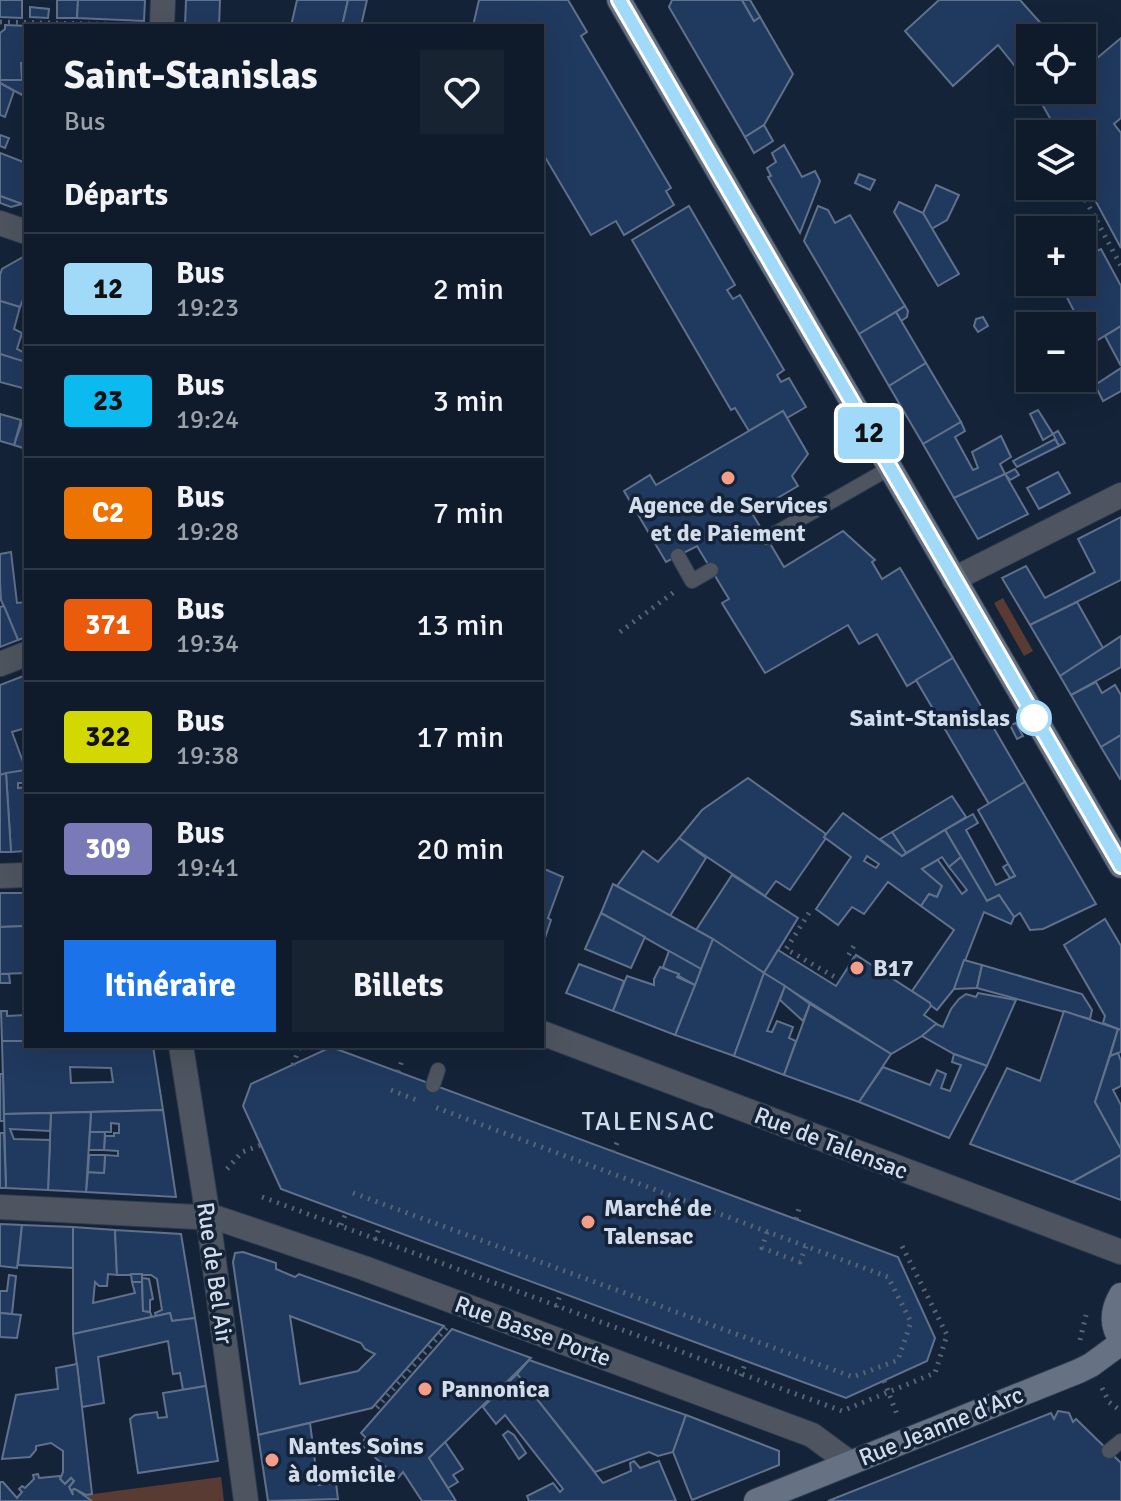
<!DOCTYPE html>
<html lang="fr">
<head>
<meta charset="utf-8">
<style>
	body { margin:0; font-family:Signika,sans-serif; background:#182332; color:#f1f3f6; height:100vh; display:flex; flex-direction:column; font-size:30px; white-space:nowrap }
	* { box-sizing:border-box; margin:0 }
	p { font-size:26px; color:#9ba1a8 }
	.icon { flex:none; width:44px; height:44px; fill:none; stroke:currentColor; stroke-width:2; stroke-linecap:round; stroke-linejoin:round }
	.map { position:relative; flex:1; overflow:hidden }
	.panel { position:absolute; left:24px; top:24px; width:520px; height:1024px; display:flex; flex-direction:column; background:#0f1a2a; border-radius:0px; box-shadow:0 8px 32px #0002,0 0 0 2px #2f3847 }
	.panel>* { flex:none }
	.badge { padding:0 16px; border-radius:6px; font-size:28px; line-height:52px }
	.buttons { position:absolute; left:1016px; top:24px; display:grid; gap:16px }
	.buttons a { display:grid; place-items:center; width:80px; height:80px; border-radius:0px; background:#0f1a2a; box-shadow:0 8px 32px #0002,0 0 0 2px #2f3847; font-size:40px }
	.map>.badge { position:absolute; translate:-50% -50%; box-shadow:0 0 0 4px #fff }
	h2 { padding:0 40px; font-size:30px; line-height:72px }
	.round { display:grid; place-items:center; flex:none; width:84px; height:84px; border-radius:0px; background:#182332 }
	.headline { display:flex; align-items:center; justify-content:space-between; height:136px; padding:0 40px }
	h1 { font-size:38px; font-weight:700; line-height:60px }
	.primary-button { display:flex; gap:16px; margin-top:auto; padding:16px 40px }
	.primary-button a { flex:1; height:92px; border-radius:0px; background:#1a73e8; color:#fff; font-size:32px; font-weight:700; line-height:92px; text-align:center }
	.primary-button a+a { background:#182332; color:#f1f3f6 }
	ul { padding:0; list-style:none }
	li { display:flex; align-items:center; gap:24px; height:112px; padding:0 40px; border-top:2px solid #2f3847 }
	li div { flex:1 }
	li b { display:block; font-size:30px }
	li em { font-style:normal }
	li .badge { min-width:88px; font-weight:700; text-align:center }
	.map>svg:first-child { display:block }
	.green { fill:#5a3b34 }
	.building { fill:#20395e; stroke:#60718b; stroke-width:2; fill-rule:evenodd }
	.lines { fill:none; stroke-linecap:round; stroke-linejoin:round }
	.lane-casing { stroke:#2f3d51; stroke-width:16 }
	.street-casing { stroke:#2f3d51; stroke-width:26 }
	.secondary-casing { stroke:#2f3d51; stroke-width:26 }
	.path { stroke:#576477; stroke-width:5; stroke-dasharray:2 6; stroke-linecap:butt }
	.lane { stroke:#4e5560; stroke-width:14 }
	.street { stroke:#4e5560; stroke-width:24 }
	.secondary { stroke:#667283; stroke-width:24 }
	.line-casing { stroke:#fff; stroke-width:18 }
	.line { stroke:#a1daf8; stroke-width:12 }
	.poi-dot { fill:#f49e89; stroke:#142338; stroke-width:3 }
	.stop-dot { fill:#fff; stroke:#a1daf8; stroke-width:4 }
	.labels { text-anchor:middle; stroke-width:7; stroke-linejoin:round; paint-order:stroke }
	.poi-label { font-size:24px; font-weight:bold; fill:#d2dcea; stroke:#142338; text-anchor:start }
	.stop-label { font-size:24px; font-weight:bold; fill:#d2dcea; stroke:#142338; text-anchor:end }
	.street-label { font-size:24px; fill:#d2dcea; stroke:#142338 }
	.neighbourhood-label { font-size:26px; letter-spacing:2px; fill:#d2dcea; stroke:#142338 }
</style>
</head>
<body>
<div class="map">
<svg width="1121" height="1501" viewBox="0 0 1121 1501">
	<rect width="100%" height="100%" fill="#142338"/>
	<g class="green">
		<polygon points="1003,598 1033,651 1024,656 994,603"/>
		<polygon points="221,1477 224,1501 92,1501 86,1495"/>
	</g>
	<g class="building">
		<polygon points="0,0 22,0 22,18 0,17"/>
		<polygon points="57,0 78,0 77,18 57,18"/>
		<polygon points="78,0 145,0 144,21 77,18"/>
		<polygon points="186,0 220,0 219,26 185,26"/>
		<polygon points="297,0 348,0 342,26 291,26"/>
		<polygon points="348,0 367,0 361,26 342,26"/>
		<polygon points="479,0 568,0 587,32 581,36 671,188 666,191 674,205 624,235 616,221 591,235 542,152 542,26 473,26"/>
		<polygon points="672,0 742,0 754,21 760,17 793,74 764,125 745,137 669,7"/>
		<polygon points="742,0 750,0 760,17 754,21"/>
		<polygon points="939,0 1020,0 1054,38 1030,38 1030,85 998,45 953,86 905,31"/>
		<polygon points="30,7 49,9 48,18 30,17"/>
		<polygon points="5,25 28,26 26,63 21,63 22,80 0,80 0,33 5,29"/>
		<polygon points="1121,38 1121,118 1114,124 1121,133 1121,248 1082,176 1082,134 1059,134 1034,90 1082,90 1082,46 1096,59"/>
		<polygon points="0,80 26,80 26,97 0,83"/>
		<polygon points="0,83 14,91 5,117 0,115"/>
		<polygon points="764,125 773,141 754,153 745,137"/>
		<polygon points="0,135 9,138 5,148 0,146"/>
		<polygon points="784,145 802,177 815,171 820,181 800,233 768,177 771,176 767,168 776,162 772,153"/>
		<polygon points="0,153 26,163 26,193 22,204 0,196"/>
		<polygon points="859,174 875,180 870,190 855,183"/>
		<polygon points="936,185 959,195 947,220 931,229 923,213"/>
		<polygon points="0,196 22,204 11,207 0,203"/>
		<polygon points="899,202 923,213 959,274 938,286 894,212"/>
		<polygon points="689,206 735,285 727,290 733,299 740,295 784,370 777,375 781,382 789,378 806,407 787,418 783,411 749,431 735,408 731,410 632,240"/>
		<polygon points="818,206 828,210 835,223 850,215 905,306 859,334 804,241"/>
		<polygon points="1082,243 1088,255 1101,249 1121,286 1121,326 1091,344 1059,282 1082,282"/>
		<polygon points="23,257 26,258 26,292 20,307 0,301 0,275 2,269"/>
		<polygon points="0,301 20,307 14,329 22,333 17,349 25,353 22,362 0,354"/>
		<polygon points="905,306 908,311 907,317 901,321 896,312"/>
		<polygon points="896,312 926,363 889,386 859,334"/>
		<polygon points="983,317 988,326 978,332 974,326 976,319"/>
		<polygon points="1121,326 1121,366 1105,336"/>
		<polygon points="0,354 26,362 26,389 0,382"/>
		<polygon points="926,363 961,422 923,444 889,386"/>
		<polygon points="1121,368 1121,391 1103,401 1095,385"/>
		<polygon points="1038,410 1053,434 1043,440 1030,414"/>
		<polygon points="26,411 26,449 14,445"/>
		<polygon points="783,411 808,454 792,476 798,486 752,513 784,567 843,531 875,560 872,562 882,579 900,568 953,658 907,686 877,634 859,644 848,625 765,673 722,603 729,599 697,546 666,562 624,491 650,475 656,485"/>
		<polygon points="0,414 21,420 14,445 0,441"/>
		<polygon points="961,422 965,431 955,437 973,470 978,468 972,452 1001,436 1011,457 1000,464 1005,474 954,498 923,444"/>
		<polygon points="1058,431 1065,443 1059,446 1053,434"/>
		<polygon points="1055,439 1059,446 1017,467 1013,461"/>
		<polygon points="1015,469 1019,475 1010,480 1005,474"/>
		<polygon points="1058,472 1070,493 1039,509 1027,488"/>
		<polygon points="1005,474 1028,514 978,539 954,498"/>
		<polygon points="1121,517 1121,580 1030,625 1002,578 1026,566 1045,598 1095,572 1078,539"/>
		<polygon points="11,552 17,603 26,602 26,637 18,640 1,600 0,582 0,554"/>
		<polygon points="1077,602 1103,648 1060,676 1030,625"/>
		<polygon points="4,606 18,640 0,647 0,607"/>
		<polygon points="1121,636 1121,667 1071,695 1060,676"/>
		<polygon points="953,658 1025,782 989,804 916,680"/>
		<polygon points="26,675 26,728 12,732 26,770 0,775 0,685"/>
		<polygon points="1096,682 1102,693 1115,685 1121,695 1121,735 1101,747 1071,695"/>
		<polygon points="1016,723 1023,736 1017,739 1010,725"/>
		<polygon points="1121,735 1121,778 1120,779 1101,747"/>
		<polygon points="26,770 26,783 18,783 18,788 26,787 26,851 11,852 6,773"/>
		<polygon points="6,773 11,852 0,852 0,775"/>
		<polygon points="748,778 826,834 824,837 826,838 790,890 776,881 765,896 679,838 702,810"/>
		<polygon points="1025,782 1096,904 1043,929 1030,930 1020,913 1014,917 999,895 987,901 945,830 973,814 978,823 966,830 996,885 1015,876 978,810"/>
		<polygon points="952,796 966,817 906,853 892,832"/>
		<path d="M843,813L902,856L945,830L961,857L949,867L942,857L922,869L942,886L937,897L929,894L921,906L888,882L864,914L852,907L838,925L816,909L851,857L824,837ZM867,856L879,864L876,868L864,861Z"/>
		<polygon points="892,832 906,853 902,856 880,839"/>
		<polygon points="679,838 706,858 670,916 617,886 643,851 658,862"/>
		<polygon points="961,857 987,901 999,895 1014,917 1011,924 984,912 954,989 937,1010 912,991 954,930 921,906 929,894 937,897 942,886 922,869 938,860 962,894 967,890 949,867"/>
		<polygon points="1008,864 1015,876 1010,878 1003,867"/>
		<polygon points="542,868 563,877 548,918 551,920 545,938 542,937"/>
		<polygon points="732,875 798,918 764,973 696,930"/>
		<polygon points="613,884 713,939 701,969 601,913"/>
		<polygon points="0,893 26,893 26,926 0,927"/>
		<polygon points="601,913 645,937 631,968 585,949"/>
		<polygon points="1105,919 1121,946 1121,1030 1103,1023 1105,1016 1064,945"/>
		<polygon points="26,926 26,973 0,974 0,927"/>
		<polygon points="713,939 764,973 734,1056 675,1035"/>
		<polygon points="778,950 836,986 856,955 930,1003 931,1006 924,1015 937,1024 922,1036 891,1054 764,973"/>
		<polygon points="669,951 701,969 695,985 663,967"/>
		<polygon points="964,960 982,965 977,988 954,989"/>
		<polygon points="579,964 624,981 613,1011 566,993"/>
		<polygon points="982,965 1082,994 1092,1010 1090,1019 977,988"/>
		<polygon points="660,967 679,974 677,977 695,985 675,1035 613,1011 627,976 654,985 654,979"/>
		<polygon points="764,973 785,986 767,1031 772,1032 777,1021 793,1027 789,1038 796,1041 784,1075 734,1056"/>
		<polygon points="0,974 9,974 10,983 0,983"/>
		<polygon points="785,986 810,1004 803,1021 780,1000"/>
		<polygon points="978,993 1016,1000 987,1066 954,1054 922,1036 936,1024 943,1027 951,1009 959,999 966,994 976,997"/>
		<polygon points="810,1004 891,1054 859,1102 784,1075"/>
		<polygon points="1,1011 7,1011 7,1016 26,1015 26,1041 2,1041"/>
		<polygon points="1064,1011 1118,1029 1095,1102 1121,1149 1121,1155 1072,1182 970,1144 1007,1068 1040,1081"/>
		<polygon points="1118,1029 1121,1030 1121,1052 1110,1056"/>
		<path d="M2,1041H26V1046H153L163,1110L4,1114ZM70,1067L111,1068L113,1082L71,1083Z"/>
		<polygon points="331,1047 898,1257 935,1338 927,1361 846,1398 281,1189 243,1106 251,1084"/>
		<polygon points="1118,1053 1121,1061 1121,1086 1113,1090 1121,1105 1121,1149 1095,1102 1110,1056"/>
		<polygon points="954,1054 987,1066 949,1138 859,1102 883,1067 930,1085 937,1070 946,1074 941,1088 950,1091 961,1065 952,1062"/>
		<polygon points="0,1074 3,1074 4,1121 0,1121"/>
		<polygon points="163,1110 176,1197 86,1192 88,1172 104,1173 105,1155 118,1156 118,1151 104,1150 105,1136 114,1136 114,1133 119,1133 119,1124 111,1123 111,1132 90,1132 91,1112"/>
		<polygon points="91,1112 86,1192 48,1190 51,1113"/>
		<polygon points="51,1113 50,1131 10,1129 14,1139 50,1140 48,1190 6,1188 4,1114"/>
		<polygon points="90,1132 105,1132 104,1150 89,1150"/>
		<polygon points="0,1133 4,1133 6,1188 0,1188"/>
		<polygon points="89,1155 105,1155 104,1173 88,1172"/>
		<polygon points="1121,1155 1121,1200 1072,1182"/>
		<polygon points="0,1224 22,1225 17,1268 0,1266"/>
		<polygon points="22,1225 73,1227 74,1268 18,1265"/>
		<polygon points="73,1227 115,1230 117,1275 108,1274 107,1286 99,1286 95,1282 93,1303 135,1293 132,1282 142,1282 143,1311 150,1312 152,1317 73,1334"/>
		<polygon points="115,1230 181,1234 195,1318 172,1321 170,1313 156,1316 155,1313 162,1310 157,1279 151,1275 117,1275"/>
		<path d="M243,1252L276,1263V1269L295,1277L299,1274L444,1326L372,1408L258,1435L233,1262L235,1253ZM290,1316L361,1343L365,1349L375,1354L358,1371L300,1384Z"/>
		<polygon points="131,1274 142,1274 142,1282 132,1282"/>
		<polygon points="9,1275 16,1276 12,1314 0,1313 0,1291 7,1291"/>
		<polygon points="142,1278 149,1279 153,1299 150,1300 150,1312 143,1311"/>
		<polygon points="0,1313 21,1315 17,1338 0,1337"/>
		<polygon points="170,1313 172,1321 195,1318 206,1386 183,1390 180,1373 173,1374 168,1341 98,1357 104,1403 82,1407 73,1334"/>
		<polygon points="452,1329 531,1358 429,1458 456,1501 422,1501 403,1472 398,1478 360,1444 366,1438 361,1433"/>
		<polygon points="529,1360 686,1415 673,1452 658,1456 649,1452 595,1472 517,1374"/>
		<polygon points="77,1364 92,1494 86,1495 75,1489 72,1490 73,1495 69,1487 74,1481 71,1478 65,1484 60,1479 63,1472 63,1451 51,1443 36,1446 36,1450 30,1457 2,1459 16,1395 58,1389 56,1368"/>
		<polygon points="517,1374 603,1483 631,1471 630,1463 634,1461 640,1468 659,1461 676,1501 529,1501 527,1496 553,1483 560,1492 563,1489 505,1415 496,1424 483,1407"/>
		<polygon points="206,1386 218,1461 138,1473 130,1419 135,1415 157,1412 158,1418 167,1417 163,1393"/>
		<polygon points="1058,1411 1069,1413 1073,1422 1076,1419 1121,1463 1121,1501 828,1501 1051,1413 1054,1419"/>
		<polygon points="686,1415 779,1451 779,1465 692,1500 673,1452"/>
		<polygon points="310,1423 318,1485 336,1483 338,1499 268,1501 258,1435"/>
		<polygon points="508,1431 514,1435 526,1453 519,1459 503,1435"/>
		<polygon points="445,1442 463,1469 453,1475 458,1482 448,1488 429,1458"/>
		<polygon points="38,1474 39,1478 61,1476 60,1479 65,1484 71,1478 74,1481 69,1487 73,1495 72,1490 75,1489 92,1501 0,1501 0,1482 3,1482 17,1498 22,1492 19,1489 22,1486 25,1488 34,1479 33,1475"/>
	</g>
	<g class="lines">
		<g class="lane-casing">
			<g id="lane">
				<polyline points="767,538 890,468"/>
				<polyline points="678,556 692,581 711,570"/>
				<polyline points="433,1085 438,1070"/>
				<polyline points="1109,1451 1121,1441"/>
			</g>
		</g>
		<g class="street-casing">
			<g id="street">
				<polyline points="162,26 163,0"/>
				<polyline points="0,223 26,232"/>
				<polyline points="954,579 1121,495"/>
				<polyline points="0,664 26,654"/>
				<polyline points="0,876 26,875"/>
				<polyline points="542,1033 1121,1252"/>
				<polyline points="181,1046 208,1217 246,1501"/>
				<polyline points="0,1207 217,1218 364,1268 812,1435 850,1463"/>
			</g>
		</g>
		<g class="secondary-casing">
			<g id="secondary">
				<polyline points="619,0 1121,866"/>
				<path d="M1121,1295C1112,1310 1111,1325 1121,1340"/>
				<polyline points="756,1501 1079,1371 1091,1365 1121,1343"/>
			</g>
		</g>
		<g class="path">
			<polyline points="0,22 137,25"/>
			<polyline points="1078,186 1121,266"/>
			<polyline points="620,632 674,592"/>
			<polyline points="809,913 786,949 840,980"/>
			<polyline points="854,959 848,956 855,944"/>
			<polyline points="293,1065 300,1046"/>
			<polyline points="398,1072 403,1058"/>
			<polyline points="391,1090 419,1101"/>
			<polyline points="613,1152 619,1138"/>
			<polyline points="227,1169 242,1152 261,1145"/>
			<polyline points="353,1193 853,1377 898,1360 911,1322 888,1277 432,1106"/>
			<polyline points="262,1197 842,1411 935,1373 947,1335 900,1242"/>
			<polyline points="796,1219 800,1205"/>
			<polyline points="341,1225 346,1213"/>
			<polyline points="767,1232 762,1248 800,1262 806,1246"/>
			<polyline points="375,1240 380,1225"/>
			<polyline points="556,1307 561,1292"/>
			<polyline points="1080,1340 1086,1315"/>
			<polyline points="741,1376 746,1361"/>
			<polyline points="884,1381 898,1417"/>
			<polyline points="1102,1388 1109,1402 1121,1411"/>
			<polyline points="377,1408 448,1326"/>
		</g>
		<use href="#lane" class="lane"/>
		<use href="#street" class="street"/>
		<use href="#secondary" class="secondary"/>
	</g>
	<g class="lines">
		<g class="line-casing">
			<polyline id="line" points="619,0 1121,866"/>
		</g>
		<use href="#line" class="line"/>
	</g>
	<g class="poi-dot">
		<circle cx="728" cy="478" r="8"/>
		<circle cx="857" cy="968" r="8"/>
		<circle cx="588" cy="1222" r="8"/>
		<circle cx="425" cy="1389" r="8"/>
		<circle cx="272" cy="1460" r="8"/>
	</g>
	<circle class="stop-dot" cx="1034" cy="718" r="16"/>
	<g class="labels">
		<g class="poi-label">
			<text x="728" y="513" text-anchor="middle">Agence de Services<tspan x="728" dy="28">et de Paiement</tspan></text>
			<text x="873" y="976">B17</text>
			<text x="604" y="1216">Marché de<tspan x="604" dy="28">Talensac</tspan></text>
			<text x="441" y="1397">Pannonica</text>
			<text x="288" y="1454">Nantes Soins<tspan x="288" dy="28">à domicile</tspan></text>
		</g>
		<g class="stop-label">
			<text x="1010" y="726">Saint-Stanislas</text>
		</g>
		<g class="street-label">
			<text transform="translate(831 1143) rotate(21)" y="8">Rue de Talensac</text>
			<text transform="translate(215 1273) rotate(82)" y="8">Rue de Bel Air</text>
			<text transform="translate(533 1331) rotate(20)" y="8">Rue Basse Porte</text>
			<text transform="translate(941 1426) rotate(-22)" y="8">Rue Jeanne d'Arc</text>
		</g>
		<g class="neighbourhood-label">
			<text x="649" y="1130">TALENSAC</text>
		</g>
	</g>
</svg>
<div class="buttons">
<a><svg class="icon" aria-label="locate" viewBox="0 0 24 24"><circle cx="12" cy="12" r="6"/><path d="M12 2v4M12 18v4M2 12h4M18 12h4"/></svg></a>
<a><svg class="icon" aria-label="layers" viewBox="0 0 24 24"><path d="M12 4l9 5-9 5-9-5zM3 14l9 5 9-5"/></svg></a>
<a>+</a>
<a>−</a>
</div>
<b class="badge" style="left:869px;top:433px;background:#a1daf8;color:#111">12</b>
<section class="panel">
<div class="headline"><div><h1>Saint-Stanislas</h1><p>Bus</p></div><a class="round"><svg class="icon" aria-label="heart" viewBox="0 0 24 24"><path d="M12 20l-8-8c-3-5 5-10 8-4 3-6 11-1 8 4z"/></svg></a></div>
<h2>Départs</h2>
<ul>
<li><span class="badge" style="background:#a1daf8;color:#111">12</span><div><b>Bus</b><p>19:23</p></div><em>2 min</em></li>
<li><span class="badge" style="background:#0bbbef;color:#111">23</span><div><b>Bus</b><p>19:24</p></div><em>3 min</em></li>
<li><span class="badge" style="background:#ee7402;color:#fff">C2</span><div><b>Bus</b><p>19:28</p></div><em>7 min</em></li>
<li><span class="badge" style="background:#ea5b0c;color:#fff">371</span><div><b>Bus</b><p>19:34</p></div><em>13 min</em></li>
<li><span class="badge" style="background:#d3d800;color:#111">322</span><div><b>Bus</b><p>19:38</p></div><em>17 min</em></li>
<li><span class="badge" style="background:#7a7ab9;color:#fff">309</span><div><b>Bus</b><p>19:41</p></div><em>20 min</em></li>
</ul>
<div class="primary-button"><a>Itinéraire</a><a>Billets</a></div>
</section>
</div>
</body>
</html>
